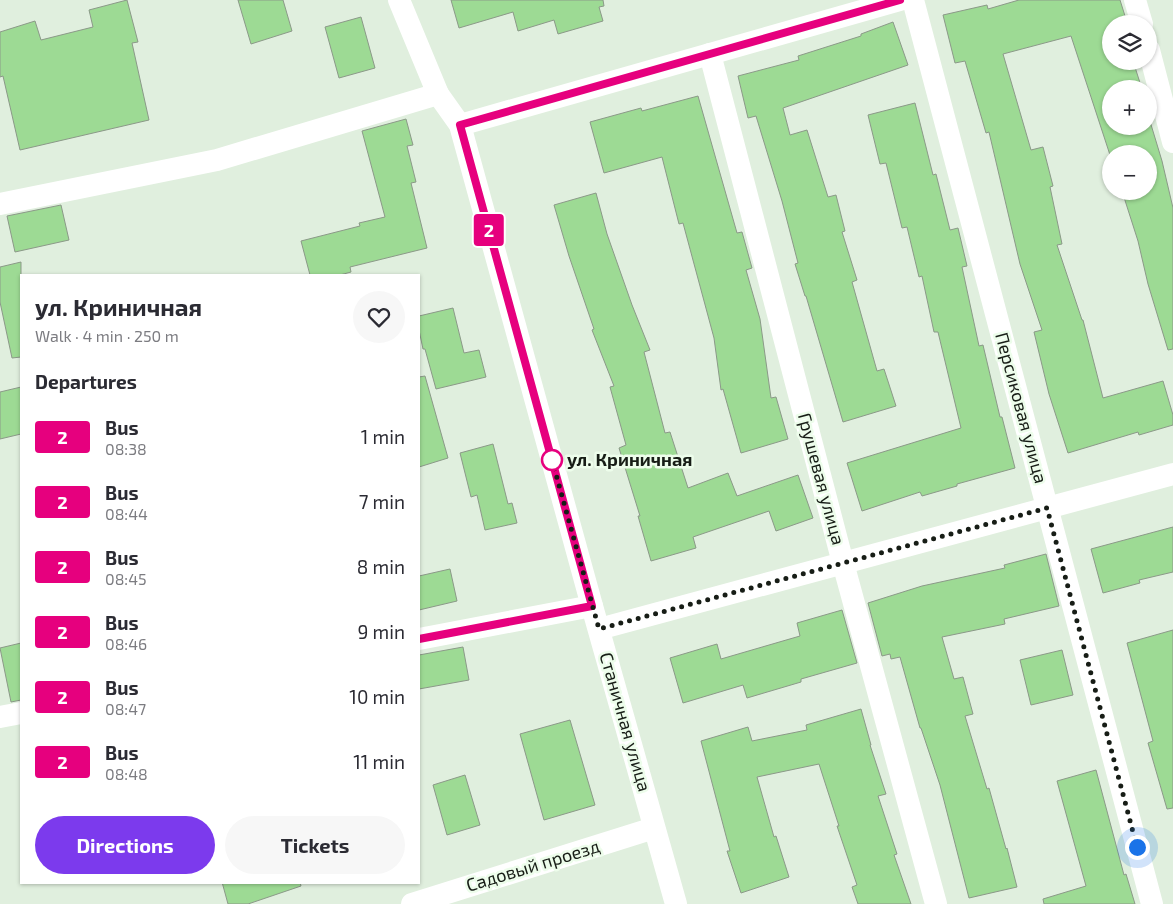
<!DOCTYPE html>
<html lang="en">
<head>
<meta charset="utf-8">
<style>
	body { margin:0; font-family:"Exo 2",sans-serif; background:#f7f7f7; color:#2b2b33; height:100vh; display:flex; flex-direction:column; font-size:19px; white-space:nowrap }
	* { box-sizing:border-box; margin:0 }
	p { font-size:16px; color:#7c7c81 }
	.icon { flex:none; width:28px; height:28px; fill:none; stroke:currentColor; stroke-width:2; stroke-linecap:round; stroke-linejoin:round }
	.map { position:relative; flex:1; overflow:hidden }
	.drawer { position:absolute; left:20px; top:274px; width:400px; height:610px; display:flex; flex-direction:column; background:#fff; border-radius:0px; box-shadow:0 1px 4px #0004 }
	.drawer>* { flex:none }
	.badge { padding:0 10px; border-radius:4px; font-size:18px; line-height:32px }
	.tools { position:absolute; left:1102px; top:15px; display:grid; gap:10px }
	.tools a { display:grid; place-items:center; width:55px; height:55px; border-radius:50%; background:#fff; box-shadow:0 1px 4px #0004; font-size:25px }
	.you { position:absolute; width:25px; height:25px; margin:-12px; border:4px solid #fff; border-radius:50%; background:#1a73e8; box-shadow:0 0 0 8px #1a73e833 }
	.map>.badge { position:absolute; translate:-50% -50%; box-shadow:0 0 0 2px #fff }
	h2 { padding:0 15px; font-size:19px; line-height:45px }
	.round { display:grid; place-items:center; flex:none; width:52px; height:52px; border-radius:26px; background:#f7f7f7 }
	.head { display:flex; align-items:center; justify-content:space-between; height:85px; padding:0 15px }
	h1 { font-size:24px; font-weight:700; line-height:38px }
	.cta { display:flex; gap:10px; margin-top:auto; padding:10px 15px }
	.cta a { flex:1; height:58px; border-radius:30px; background:#7c3aed; color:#fff; font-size:20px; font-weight:700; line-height:58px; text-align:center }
	.cta a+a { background:#f7f7f7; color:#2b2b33 }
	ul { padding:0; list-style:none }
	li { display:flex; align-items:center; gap:15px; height:65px; padding:0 15px }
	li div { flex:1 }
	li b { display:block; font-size:19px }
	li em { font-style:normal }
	li .badge { min-width:55px; font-weight:700; text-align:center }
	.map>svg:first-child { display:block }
	.building { fill:#9dda94; stroke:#8b9988 }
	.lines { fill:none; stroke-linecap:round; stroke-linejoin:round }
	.minor { stroke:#fff; stroke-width:22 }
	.line-casing { stroke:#fff; stroke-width:11 }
	.line { stroke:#e6007e; stroke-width:8 }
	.walk { stroke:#171d16; stroke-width:5; stroke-dasharray:0 9 }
	.stop-dot { fill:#fff; stroke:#e6007e; stroke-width:2.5 }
	.labels { text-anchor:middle; stroke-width:5; stroke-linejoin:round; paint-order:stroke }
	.street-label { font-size:18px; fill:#171d16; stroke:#edfdeb }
	.stop-label { font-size:18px; font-weight:bold; fill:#171d16; stroke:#edfdeb; text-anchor:start }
</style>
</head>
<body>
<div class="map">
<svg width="1173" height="904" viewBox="0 0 1173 904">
	<rect width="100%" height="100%" fill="#e0efde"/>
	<g class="building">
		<polygon points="127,0 138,42 132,43 149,120 20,150 3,76 0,77 0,32 35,21 41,40 93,27 89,10"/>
		<polygon points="238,0 283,0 292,31 251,44"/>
		<polygon points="451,0 603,0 604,6 599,7 603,21 558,34 554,20 518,31 513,12 459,28"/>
		<polygon points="1019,0 1120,0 1125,16 1117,19 1118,24 1111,24 1111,61 1133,61 1142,89 1111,89 1111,126 1149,126 1149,118 1162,161 1173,208 1173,349 1168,350 1148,284 1138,241 1122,191 1149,191 1149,154 1111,154 1111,158 1071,36 1003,54 1031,150 1043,147 1053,186 1050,187 1062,244 1057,245 1082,320 1083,320 1103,398 1163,381 1173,415 1173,425 1139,435 1138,432 1068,453 1049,394 1034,332 1042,330 1020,264 989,132 986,133 965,61 955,63 943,15 987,5 988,9"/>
		<polygon points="361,17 375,68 339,78 325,27"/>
		<polygon points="893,22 908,65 783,108 790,135 807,130 828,197 836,195 845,231 842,232 857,280 852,282 877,371 884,369 896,406 843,422 806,296 805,296 795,264 798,263 782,201 756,116 748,118 738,76 799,60 798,56 861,36 861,34"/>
		<polygon points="698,96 737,233 742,232 752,268 746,270 760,319 771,398 776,397 788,439 741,453 723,389 721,390 714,338 683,223 679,224 662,157 604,173 590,122 641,108 642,111"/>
		<polygon points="915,103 933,175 936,174 950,230 958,228 967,266 962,267 979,346 983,345 1000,417 1002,417 1015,468 957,484 957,486 922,496 920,492 862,511 847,463 961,428 938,332 934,332 922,276 919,277 907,227 902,228 886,163 880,164 868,115"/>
		<polygon points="406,119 413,145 407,146 416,182 411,183 427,248 350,267 351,272 340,275 310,275 301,241 360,226 359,223 385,217 362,131"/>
		<polygon points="596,193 607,234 632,305 650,350 644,352 665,433 670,432 688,488 728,473 737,496 798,475 813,518 776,531 769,511 693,537 696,548 651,561 638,516 640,516 619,448 626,445 610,387 614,386 592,330 594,329 569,256 554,205"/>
		<polygon points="61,205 69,240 15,252 7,216"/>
		<polygon points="21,262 21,357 12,358 0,302 0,267"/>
		<polygon points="453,308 464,353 479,350 486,377 436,389 425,349 423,349 419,330 419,316"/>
		<polygon points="425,376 448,458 419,467 419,377"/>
		<polygon points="21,387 21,434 0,439 0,392"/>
		<polygon points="493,444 508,504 512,503 517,523 485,530 477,495 471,497 460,453"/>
		<polygon points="1173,527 1173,572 1139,580 1140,583 1103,593 1091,549"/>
		<polygon points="1046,554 1059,606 1004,619 1005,624 942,637 954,679 963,677 973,714 965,716 987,789 989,788 1006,849 1007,848 1017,887 969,898 940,785 921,728 920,728 900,657 891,659 890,654 882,656 868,603 922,586 1005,568 1004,565"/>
		<polygon points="450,569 457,601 419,610 419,576"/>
		<polygon points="842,610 857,663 801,679 801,682 747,698 743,685 683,703 670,658 717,644 721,659 800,636 797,623"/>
		<polygon points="1173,630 1173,808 1167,809 1148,743 1153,741 1127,643"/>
		<polygon points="21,643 21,700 11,702 0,648"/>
		<polygon points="463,647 469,680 419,689 419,655"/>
		<polygon points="1062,650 1073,695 1031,705 1020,660"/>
		<polygon points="861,709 871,745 870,745 886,794 878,796 897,854 894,855 911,904 858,904 852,887 857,885 837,826 839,826 819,764 757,777 774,837 776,836 789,877 741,893 727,851 730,851 701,741 748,727 752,741 807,730 806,725"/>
		<polygon points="570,720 595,805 544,820 520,734"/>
		<polygon points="1096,770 1124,875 1126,874 1135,904 1044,904 1043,899 1086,886 1057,781"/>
		<polygon points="465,775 480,825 447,835 433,785"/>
		<polygon points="222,882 300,882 301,886 248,904 228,904"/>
	</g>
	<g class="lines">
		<g class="minor">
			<polyline points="399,0 438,94 460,125 592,606 676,904"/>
			<polyline points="913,0 1152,904"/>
			<polyline points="1135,0 1142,24"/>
			<polyline points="1149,50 1173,142"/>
			<polyline points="710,54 843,563 936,904"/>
			<polyline points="460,125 900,0"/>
			<polyline points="0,204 217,160 438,94"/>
			<polyline points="599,629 1173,474"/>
			<polyline points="419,639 592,606"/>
			<polyline points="0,717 21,713"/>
			<polyline points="412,904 654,828"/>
		</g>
	</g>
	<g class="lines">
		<g class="line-casing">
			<polyline id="line" points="419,639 592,606 460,125 900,0"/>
		</g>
		<use href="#line" class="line"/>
		<polyline class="walk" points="552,460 599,629 1047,508 1137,847"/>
	</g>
	<circle class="stop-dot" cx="552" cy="460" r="10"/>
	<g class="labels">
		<g class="street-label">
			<text transform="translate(1021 408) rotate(75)" y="6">Персиковая улица</text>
			<text transform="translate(821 479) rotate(75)" y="6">Грушевая улица</text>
			<text transform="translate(625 722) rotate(74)" y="6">Станичная улица</text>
			<text transform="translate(533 866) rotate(-17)" y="6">Садовый проезд</text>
		</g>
		<g class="stop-label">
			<text x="567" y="466">ул. Криничная</text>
		</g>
	</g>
</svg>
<div class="tools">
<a><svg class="icon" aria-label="layers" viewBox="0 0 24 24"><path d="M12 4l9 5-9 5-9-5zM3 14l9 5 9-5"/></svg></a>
<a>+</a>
<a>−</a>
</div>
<div class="you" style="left:1137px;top:847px"></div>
<b class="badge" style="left:489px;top:230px;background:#e6007e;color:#fff">2</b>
<section class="drawer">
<div class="head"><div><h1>ул. Криничная</h1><p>Walk · 4 min · 250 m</p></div><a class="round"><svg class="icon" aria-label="heart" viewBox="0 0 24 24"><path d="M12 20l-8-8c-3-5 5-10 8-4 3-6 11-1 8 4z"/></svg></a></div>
<h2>Departures</h2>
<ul>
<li><span class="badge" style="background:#e6007e;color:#fff">2</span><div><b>Bus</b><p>08:38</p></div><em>1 min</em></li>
<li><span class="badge" style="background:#e6007e;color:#fff">2</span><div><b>Bus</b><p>08:44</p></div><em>7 min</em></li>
<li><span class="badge" style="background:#e6007e;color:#fff">2</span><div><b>Bus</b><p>08:45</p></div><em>8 min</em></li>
<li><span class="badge" style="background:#e6007e;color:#fff">2</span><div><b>Bus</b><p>08:46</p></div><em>9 min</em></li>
<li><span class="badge" style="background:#e6007e;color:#fff">2</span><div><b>Bus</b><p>08:47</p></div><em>10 min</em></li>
<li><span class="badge" style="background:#e6007e;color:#fff">2</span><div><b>Bus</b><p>08:48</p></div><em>11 min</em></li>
</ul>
<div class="cta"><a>Directions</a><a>Tickets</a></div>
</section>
</div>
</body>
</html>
